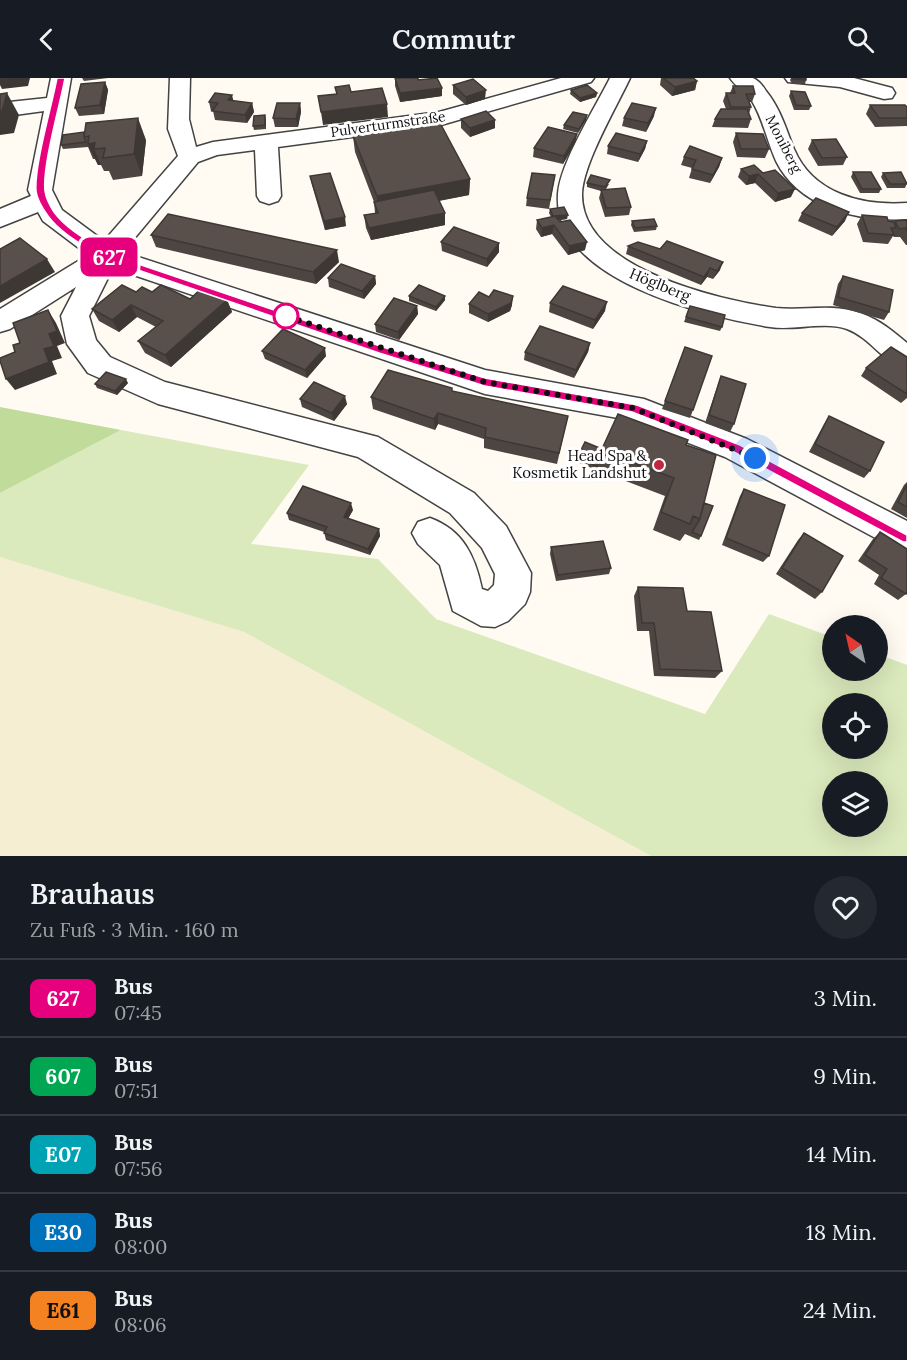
<!DOCTYPE html>
<html lang="de">
<head>
<meta charset="utf-8">
<style>
	body { margin:0; font-family:Lora,serif; background:#242831; color:#f1f3f6; height:100vh; display:flex; flex-direction:column; font-size:22px; white-space:nowrap }
	* { box-sizing:border-box; margin:0 }
	p { font-size:20px; color:#9ea1a6 }
	.icon { flex:none; width:33px; height:33px; fill:none; stroke:currentColor; stroke-width:2; stroke-linecap:round; stroke-linejoin:round }
	.map { position:relative; height:778px; overflow:hidden }
	.drawer { display:flex; flex-direction:column; background:#171b24; flex:1 }
	.drawer>* { flex:none }
	.badge { padding:0 12px; border-radius:9px; font-size:21px; line-height:39px }
	.needle { width:39px; rotate:326deg }
	.buttons { position:absolute; left:822px; top:537px; display:grid; gap:12px }
	.buttons a { display:grid; place-items:center; width:66px; height:66px; border-radius:50%; background:#171b24; box-shadow:0 6px 24px #0002; font-size:30px }
	.you { position:absolute; width:30px; height:30px; margin:-15px; border:4px solid #fff; border-radius:50%; background:#1a73e8; box-shadow:0 0 0 9px #1a73e833 }
	.map>.badge { position:absolute; translate:-50% -50%; box-shadow:0 0 0 3px #fff }
	.round { display:grid; place-items:center; flex:none; width:63px; height:63px; border-radius:32px; background:#242831 }
	.head { display:flex; align-items:center; justify-content:space-between; height:102px; padding:0 30px }
	h1 { font-size:28px; font-weight:600; line-height:45px }
	ul { padding:0; list-style:none }
	li { display:flex; align-items:center; gap:18px; height:78px; padding:0 30px; border-top:2px solid #363941 }
	li div { flex:1 }
	li b { display:block; font-size:22px }
	li em { font-style:normal }
	li .badge { min-width:66px; font-weight:700; text-align:center }
	header { display:flex; justify-content:space-between; align-items:center; height:78px; padding:0 30px; background:#171b24; font-size:27px; font-weight:600 }
	.map>svg:first-child { display:block }
	.farmland { fill:#f5eed3 }
	.green { fill:#daeabc; fill-rule:evenodd }
	.forest { fill:#c1db9b }
	.lines { fill:none; stroke-linecap:round; stroke-linejoin:round }
	.minor-casing { stroke:#434343; stroke-width:3 }
	.minor { fill:#fff; fill-rule:evenodd }
	.wall { fill:#4d4541 }
	.shaded-wall { fill:#3e3835 }
	.building { fill:#59504c; stroke:#3e3835; stroke-width:1.5 }
	.line { fill:#e6007e; stroke:#fff; stroke-width:1.5 }
	.walk { stroke:#101010; stroke-width:6; stroke-dasharray:0 10.8 }
	.stop-dot { fill:#fff; stroke:#e6007e; stroke-width:3 }
	.poi-dot { fill:#c12743; stroke:#fff; stroke-width:2 }
	.labels { text-anchor:middle; stroke-width:6; stroke-linejoin:round; paint-order:stroke }
	.far-street-label { font-size:14px; fill:#101010; stroke:#fff }
	.street-label { font-size:15px; fill:#101010; stroke:#fff }
	.poi-label { font-size:15px; fill:#101010; stroke:#fff; text-anchor:end }
</style>
</head>
<body>
<header><svg class="icon" aria-label="back" viewBox="0 0 24 24"><path d="M15 5l-7 7 7 7"/></svg>Commutr<svg class="icon" aria-label="search" viewBox="0 0 24 24"><circle cx="10" cy="10" r="6"/><path d="M15 15l6 6"/></svg></header>
<div class="map">
<svg width="907" height="778" viewBox="0 0 907 778">
	<rect width="100%" height="100%" fill="#fffbf3"/>
	<polygon class="farmland" points="0,479 244,554 651,778 0,778"/>
	<path class="green" d="M121,352L309,387L251,466L378,481L436,541L705,636L769,536L832,559V592H878V576L907,587V778H651L244,554L0,479V415ZM832,626H878V670H832ZM832,704H878V748H832Z"/>
	<polygon class="forest" points="0,329 121,352 0,415"/>
	<g class="lines">
		<g class="minor-casing">
			<g id="minor">
				<path d="M51,0H71L52,112L62,132L104,163L178,78L168,51L170,0H190L189,41L196,69L213,64L439,34L561,0H594L591,4L441,47L278,69L281,118L278,123L269,126L260,123L257,118L255,72L217,77L198,84L123,174L485,292L644,321L747,361L907,443V477L725,379L629,342L485,316L113,190L89,238L96,262L110,279L165,304L378,359L474,415L506,448L531,495L530,514L525,526L508,543L495,549L481,548L453,533L440,487L418,466L412,455L418,444L430,440C463,452 475,478 482,511L488,513L494,507L495,496L482,470L450,435L358,379L158,326L88,295L67,266L61,238L76,209L10,251L0,254V231L88,177L43,143L38,134L0,149V131L31,118L28,112L44,33L0,39V25L47,20Z"/>
				<path d="M610,0H630C617,28 582,87 582,117C582,191 719,222 776,230C802,233 828,226 853,233C875,238 890,251 907,265V292C883,285 871,260 847,251C824,243 794,253 770,249C707,239 552,202 558,116C560,85 595,30 610,0Z"/>
				<path d="M730,0C736,0 746,0 753,0C758,2 763,8 766,13C780,30 786,51 794,71C813,116 862,128 907,125V141C858,144 799,130 776,83C767,63 763,41 752,23C746,14 736,9 730,0Z"/>
				<polygon points="785,0 854,0 892,10 895,15 892,20 884,21 840,9 788,4"/>
			</g>
		</g>
		<use href="#minor" class="minor"/>
	</g>
	<g class="wall">
		<polygon points="82,0 108,0 84,3"/>
		<polygon points="395,0 418,2 442,18 400,24 395,8"/>
		<polygon points="661,0 693,0 697,3 695,12 672,18 660,7"/>
		<polygon points="791,0 806,0 806,2 805,6 792,6 790,2"/>
		<polygon points="105,4 108,12 104,36 79,38 75,30"/>
		<polygon points="453,7 485,21 466,27 453,16"/>
		<polygon points="733,8 755,16 752,24 749,24 751,29 749,36 751,41 748,50 712,49 715,41 726,31 723,23 726,15 730,15"/>
		<polygon points="571,12 597,15 596,19 580,24 570,16"/>
		<polygon points="791,13 811,28 809,32 794,32 789,18"/>
		<polygon points="234,23 252,25 254,34 247,45 215,42 213,33 211,33 209,24"/>
		<polygon points="300,25 301,34 298,49 275,49 273,40"/>
		<polygon points="870,27 907,29 907,48 875,49 866,36"/>
		<polygon points="265,37 266,42 266,51 254,52 253,48"/>
		<polygon points="587,37 586,42 578,55 563,51 564,47"/>
		<polygon points="654,38 646,54 622,48 624,40"/>
		<polygon points="461,41 495,50 470,59 461,50"/>
		<polygon points="736,55 769,71 765,80 737,79 733,64"/>
		<polygon points="577,56 575,65 563,86 533,79 534,70"/>
		<polygon points="63,57 146,62 142,98 113,102 109,93 104,93 101,87 98,87 95,81 93,81 88,69 63,71 61,67"/>
		<polygon points="353,58 470,101 469,117 439,123 445,135 445,147 371,162 366,150 364,137 375,135 374,124 355,74"/>
		<polygon points="812,62 847,79 843,87 818,88 808,71"/>
		<polygon points="647,63 645,71 638,84 607,76 608,68"/>
		<polygon points="684,79 722,80 719,89 710,105 689,100 692,90 681,87"/>
		<polygon points="741,91 763,95 791,119 775,124 755,105 746,107 738,99"/>
		<polygon points="853,94 881,111 879,115 860,115 851,99"/>
		<polygon points="883,95 907,105 905,110 887,110 881,99"/>
		<polygon points="555,97 549,131 526,128 527,120"/>
		<polygon points="310,98 346,148 325,152 312,107"/>
		<polygon points="587,105 609,106 606,111 631,129 629,137 605,139 599,120 601,113 587,109"/>
		<polygon points="550,131 567,141 559,142 585,172 568,177 552,156 541,159 536,151 537,142 551,139 549,135"/>
		<polygon points="802,135 845,143 832,158 798,143"/>
		<polygon points="862,137 894,144 895,143 907,142 907,167 906,167 900,159 894,159 893,158 888,166 863,164 857,146"/>
		<polygon points="632,143 657,148 656,152 634,154 631,147"/>
		<polygon points="151,157 339,184 316,206 156,169"/>
		<polygon points="441,164 499,174 487,189 442,173"/>
		<polygon points="628,168 720,192 713,201 707,199 701,207 626,176"/>
		<polygon points="375,198 376,206 364,221 329,209 328,200"/>
		<polygon points="843,198 889,234 884,242 833,227 838,206"/>
		<polygon points="136,214 152,214 190,221 227,222 232,234 171,289 145,275 138,263 156,249 137,239 119,254 99,243 92,231"/>
		<polygon points="409,218 445,222 436,233 409,223"/>
		<polygon points="489,219 512,227 510,233 488,244 469,235 469,226"/>
		<polygon points="550,225 605,233 593,251 549,234"/>
		<polygon points="417,228 418,236 399,262 376,254 375,246"/>
		<polygon points="690,228 722,249 720,253 684,244"/>
		<polygon points="590,265 588,274 574,300 524,282 525,274"/>
		<polygon points="685,269 693,332 690,340 662,331"/>
		<polygon points="262,273 326,278 307,300 265,281"/>
		<polygon points="907,279 907,320 901,325 861,298 866,290"/>
		<polygon points="721,298 734,346 730,354 705,345 718,306"/>
		<polygon points="128,305 117,317 97,310 95,306"/>
		<polygon points="452,313 568,338 557,386 484,370 484,361 438,346 435,352 373,331 371,319"/>
		<polygon points="300,321 347,326 334,343 302,329"/>
		<polygon points="829,338 870,393 864,400 809,374 824,346"/>
		<polygon points="686,367 704,425 701,458 699,462 685,456 680,463 653,452 665,418 576,384 577,380 602,371"/>
		<polygon points="907,404 907,440 891,431 904,407"/>
		<polygon points="744,411 769,478 763,484 722,467 740,418"/>
		<polygon points="353,432 348,441 379,451 380,458 370,477 326,462 324,454 289,442 287,435"/>
		<polygon points="880,454 906,516 898,522 874,506 879,497 858,483 873,461"/>
		<polygon points="804,455 822,514 815,521 776,496 798,462"/>
		<polygon points="551,469 611,490 609,496 556,503 550,476"/>
		<polygon points="638,509 687,533 722,593 715,600 654,598 649,553 637,553 634,518"/>
	</g>
	<g class="shaded-wall">
		<polygon points="18,0 30,0 28,8 2,11 0,7 0,2"/>
		<polygon points="697,3 695,12 672,18 675,9"/>
		<polygon points="105,4 108,12 104,36 100,27"/>
		<polygon points="442,10 442,18 400,24 400,15"/>
		<polygon points="486,12 485,21 466,27 466,19"/>
		<polygon points="7,15 19,37 14,55 0,57 0,33"/>
		<polygon points="597,15 596,19 580,24 580,20"/>
		<polygon points="232,17 234,25 228,22"/>
		<polygon points="252,25 254,34 247,45 245,37"/>
		<polygon points="300,25 301,34 298,49 296,41"/>
		<polygon points="387,26 388,39 323,47 321,34"/>
		<polygon points="656,30 654,38 646,54 648,45"/>
		<polygon points="587,37 586,42 578,55 579,51"/>
		<polygon points="138,40 146,62 142,98 134,76"/>
		<polygon points="495,42 495,50 470,59 470,50"/>
		<polygon points="577,56 575,65 563,86 564,78"/>
		<polygon points="647,63 645,71 638,84 640,76"/>
		<polygon points="95,65 94,71 101,87 98,87 88,66"/>
		<polygon points="722,80 719,89 710,105 713,97"/>
		<polygon points="758,96 755,105 746,107 749,98"/>
		<polygon points="470,101 469,117 378,134 377,118"/>
		<polygon points="795,111 791,119 775,124 778,115"/>
		<polygon points="849,134 845,143 832,158 837,149"/>
		<polygon points="445,135 445,147 371,162 369,150"/>
		<polygon points="568,137 567,141 553,143 553,139"/>
		<polygon points="345,139 346,148 325,152 324,143"/>
		<polygon points="554,147 552,156 541,159 542,150"/>
		<polygon points="587,164 585,172 568,177 569,168"/>
		<polygon points="499,165 499,174 487,189 487,181"/>
		<polygon points="337,172 339,184 316,206 313,194"/>
		<polygon points="47,181 55,194 0,225 0,208"/>
		<polygon points="723,184 720,192 713,201 717,193"/>
		<polygon points="710,190 707,199 701,207 704,199"/>
		<polygon points="375,198 376,206 364,221 362,213"/>
		<polygon points="445,218 445,222 436,233 436,229"/>
		<polygon points="513,218 512,227 510,233 488,244 488,236"/>
		<polygon points="227,222 232,234 171,289 165,277"/>
		<polygon points="607,224 605,233 593,251 595,242"/>
		<polygon points="131,227 137,239 119,254 112,242"/>
		<polygon points="417,228 418,236 399,262 398,254"/>
		<polygon points="48,232 56,245 65,265 57,268 62,280 52,283 57,296 15,312 6,301 44,271 49,256"/>
		<polygon points="590,265 588,274 574,300 576,292"/>
		<polygon points="325,270 326,278 307,300 305,292"/>
		<polygon points="126,301 128,305 117,317 115,313"/>
		<polygon points="345,318 347,326 334,343 332,335"/>
		<polygon points="438,335 438,346 435,352 434,341"/>
		<polygon points="351,425 353,432 345,446 344,439"/>
		<polygon points="379,451 380,458 370,477 368,471"/>
	</g>
	<g class="building">
		<polygon points="0,0 18,0 0,2"/>
		<polygon points="395,0 418,0 418,2 437,0 442,10 400,15"/>
		<polygon points="663,0 693,0 697,3 675,9"/>
		<polygon points="793,0 806,0 806,2 793,1"/>
		<polygon points="473,1 486,12 466,19 453,7"/>
		<polygon points="105,4 100,27 75,30 81,6"/>
		<polygon points="349,7 351,14 382,10 387,26 321,34 318,18 337,16 335,9"/>
		<polygon points="587,7 597,15 580,20 571,12"/>
		<polygon points="733,8 753,8 755,16 746,16 751,29 731,29 726,15 735,15"/>
		<polygon points="791,13 805,14 811,28 796,27"/>
		<polygon points="7,15 2,33 0,33 0,16"/>
		<polygon points="215,15 232,17 228,22 252,25 245,37 212,33 218,25 209,24"/>
		<polygon points="277,25 300,25 296,41 273,40"/>
		<polygon points="632,25 656,30 648,45 624,40"/>
		<polygon points="870,27 905,27 907,29 907,40 879,40"/>
		<polygon points="721,31 747,31 751,41 715,41"/>
		<polygon points="486,33 495,42 470,50 461,41"/>
		<polygon points="573,34 587,37 579,51 564,47"/>
		<polygon points="265,37 265,47 253,48 254,38"/>
		<polygon points="138,40 134,76 103,80 105,70 94,71 95,65 88,66 89,58 84,59 86,45"/>
		<polygon points="439,43 470,101 377,118 353,58"/>
		<polygon points="548,49 577,56 564,78 534,70"/>
		<polygon points="84,54 84,59 86,64 61,67 63,57"/>
		<polygon points="616,55 647,63 640,76 608,68"/>
		<polygon points="736,55 763,56 769,71 741,71"/>
		<polygon points="836,61 847,79 822,80 812,62"/>
		<polygon points="690,68 722,80 713,97 692,91 696,82 684,79"/>
		<polygon points="754,87 763,95 775,92 795,111 778,115 758,96 749,98 741,91"/>
		<polygon points="853,94 871,94 881,111 862,111"/>
		<polygon points="901,94 907,106 890,106 883,95"/>
		<polygon points="330,95 345,139 324,143 310,98"/>
		<polygon points="532,95 555,97 550,122 527,120"/>
		<polygon points="591,97 610,102 605,109 587,105"/>
		<polygon points="625,110 631,129 606,130 601,112"/>
		<polygon points="434,112 445,135 369,150 364,137 378,135 374,124"/>
		<polygon points="816,120 849,134 837,149 802,135"/>
		<polygon points="564,129 568,137 553,138 550,131"/>
		<polygon points="168,136 337,172 313,194 151,157"/>
		<polygon points="862,137 887,139 888,143 894,144 896,150 891,150 894,157 868,155"/>
		<polygon points="555,138 560,144 570,142 587,164 569,168 554,147 542,150 537,142"/>
		<polygon points="654,141 657,148 635,150 632,143"/>
		<polygon points="907,142 907,153 905,150 899,151 895,143"/>
		<polygon points="454,149 499,165 487,181 441,164"/>
		<polygon points="20,160 47,181 0,208 0,171"/>
		<polygon points="667,163 723,184 717,193 710,190 704,199 628,168 638,164 660,171"/>
		<polygon points="341,186 375,198 362,213 328,200"/>
		<polygon points="843,198 893,212 889,234 838,219"/>
		<polygon points="122,207 136,214 142,209 152,214 161,207 190,221 202,210 227,222 165,277 138,263 163,243 131,227 112,242 92,231"/>
		<polygon points="419,207 445,218 436,229 409,218"/>
		<polygon points="563,208 607,224 595,242 550,225"/>
		<polygon points="494,212 513,218 511,225 488,236 469,226 479,214 489,219"/>
		<polygon points="394,220 417,228 398,254 375,246"/>
		<polygon points="690,228 725,237 722,249 686,239"/>
		<polygon points="48,232 57,253 49,256 54,268 44,271 49,284 6,301 0,283 0,280 15,274 13,267 20,265 13,245"/>
		<polygon points="540,248 590,265 576,292 525,274"/>
		<polygon points="283,251 325,270 305,292 262,273"/>
		<polygon points="685,269 712,278 693,332 665,323"/>
		<polygon points="891,269 907,279 907,316 866,290"/>
		<polygon points="388,292 452,310 452,313 568,338 559,375 485,359 486,350 438,335 434,341 371,319"/>
		<polygon points="106,294 126,301 115,313 95,306"/>
		<polygon points="721,298 746,306 734,346 709,337"/>
		<polygon points="314,304 345,318 332,335 300,321"/>
		<polygon points="618,336 688,362 686,367 716,377 700,441 693,438 690,446 661,434 674,400 601,373"/>
		<polygon points="829,338 884,364 870,393 815,366"/>
		<polygon points="585,364 602,371 597,388 577,380"/>
		<polygon points="907,407 907,429 898,424"/>
		<polygon points="303,408 351,425 344,439 379,451 368,471 324,455 327,449 287,435"/>
		<polygon points="744,411 785,427 769,478 726,460"/>
		<polygon points="704,425 713,428 701,458 692,454 700,441"/>
		<polygon points="880,454 907,471 907,514 906,516 881,500 887,491 865,477"/>
		<polygon points="804,455 843,478 822,514 782,490"/>
		<polygon points="603,463 611,490 558,497 551,469"/>
		<polygon points="638,509 683,510 687,533 711,534 722,593 660,591 654,545 642,545"/>
	</g>
	<path class="line" d="M57,0H65C60,27 42,89 45,113C46,121 50,128 54,134C67,152 91,164 109,176L386,270L485,300L637,327L740,367L907,457V464H903L732,373L632,334L485,308L379,275L103,180C85,168 61,156 48,138C43,131 37,122 36,113C34,88 52,27 57,0Z"/>
	<g class="lines">
		<polyline class="walk" points="286,238 277,235 485,304 633,330 755,380"/>
	</g>
	<circle class="stop-dot" cx="286" cy="238" r="12"/>
	<circle class="poi-dot" cx="659" cy="387" r="6"/>
	<g class="labels">
		<g class="far-street-label">
			<text transform="translate(388 46) rotate(-8)" y="5">Pulverturmstraße</text>
			<text transform="translate(784 66) rotate(63)" y="5">Moniberg</text>
		</g>
		<g class="street-label">
			<text transform="translate(660 207) rotate(22)" y="5">Höglberg</text>
		</g>
		<g class="poi-label">
			<text x="647" y="383">Head Spa &amp;<tspan x="647" dy="17">Kosmetik Landshut</tspan></text>
		</g>
	</g>
</svg>
<div class="buttons">
<a><svg class="needle" viewBox="-14 -14 28 28"><path d="M0-13l5 13h-10z" fill="#e53935"/><path d="M0 13l5-13h-10z" fill="#9ea1a6"/></svg></a>
<a><svg class="icon" aria-label="locate" viewBox="0 0 24 24"><circle cx="12" cy="12" r="6"/><path d="M12 2v4M12 18v4M2 12h4M18 12h4"/></svg></a>
<a><svg class="icon" aria-label="layers" viewBox="0 0 24 24"><path d="M12 4l9 5-9 5-9-5zM3 14l9 5 9-5"/></svg></a>
</div>
<div class="you" style="left:755px;top:380px"></div>
<b class="badge" style="left:109px;top:179px;background:#e6007e;color:#fff">627</b>
</div>
<section class="drawer">
<div class="head"><div><h1>Brauhaus</h1><p>Zu Fuß · 3 Min. · 160 m</p></div><a class="round"><svg class="icon" aria-label="heart" viewBox="0 0 24 24"><path d="M12 20l-8-8c-3-5 5-10 8-4 3-6 11-1 8 4z"/></svg></a></div>
<ul>
<li><span class="badge" style="background:#e6007e;color:#fff">627</span><div><b>Bus</b><p>07:45</p></div><em>3 Min.</em></li>
<li><span class="badge" style="background:#00a651;color:#fff">607</span><div><b>Bus</b><p>07:51</p></div><em>9 Min.</em></li>
<li><span class="badge" style="background:#00a3b4;color:#fff">E07</span><div><b>Bus</b><p>07:56</p></div><em>14 Min.</em></li>
<li><span class="badge" style="background:#0072bc;color:#fff">E30</span><div><b>Bus</b><p>08:00</p></div><em>18 Min.</em></li>
<li><span class="badge" style="background:#f58220;color:#111">E61</span><div><b>Bus</b><p>08:06</p></div><em>24 Min.</em></li>
</ul>
</section>
</body>
</html>
